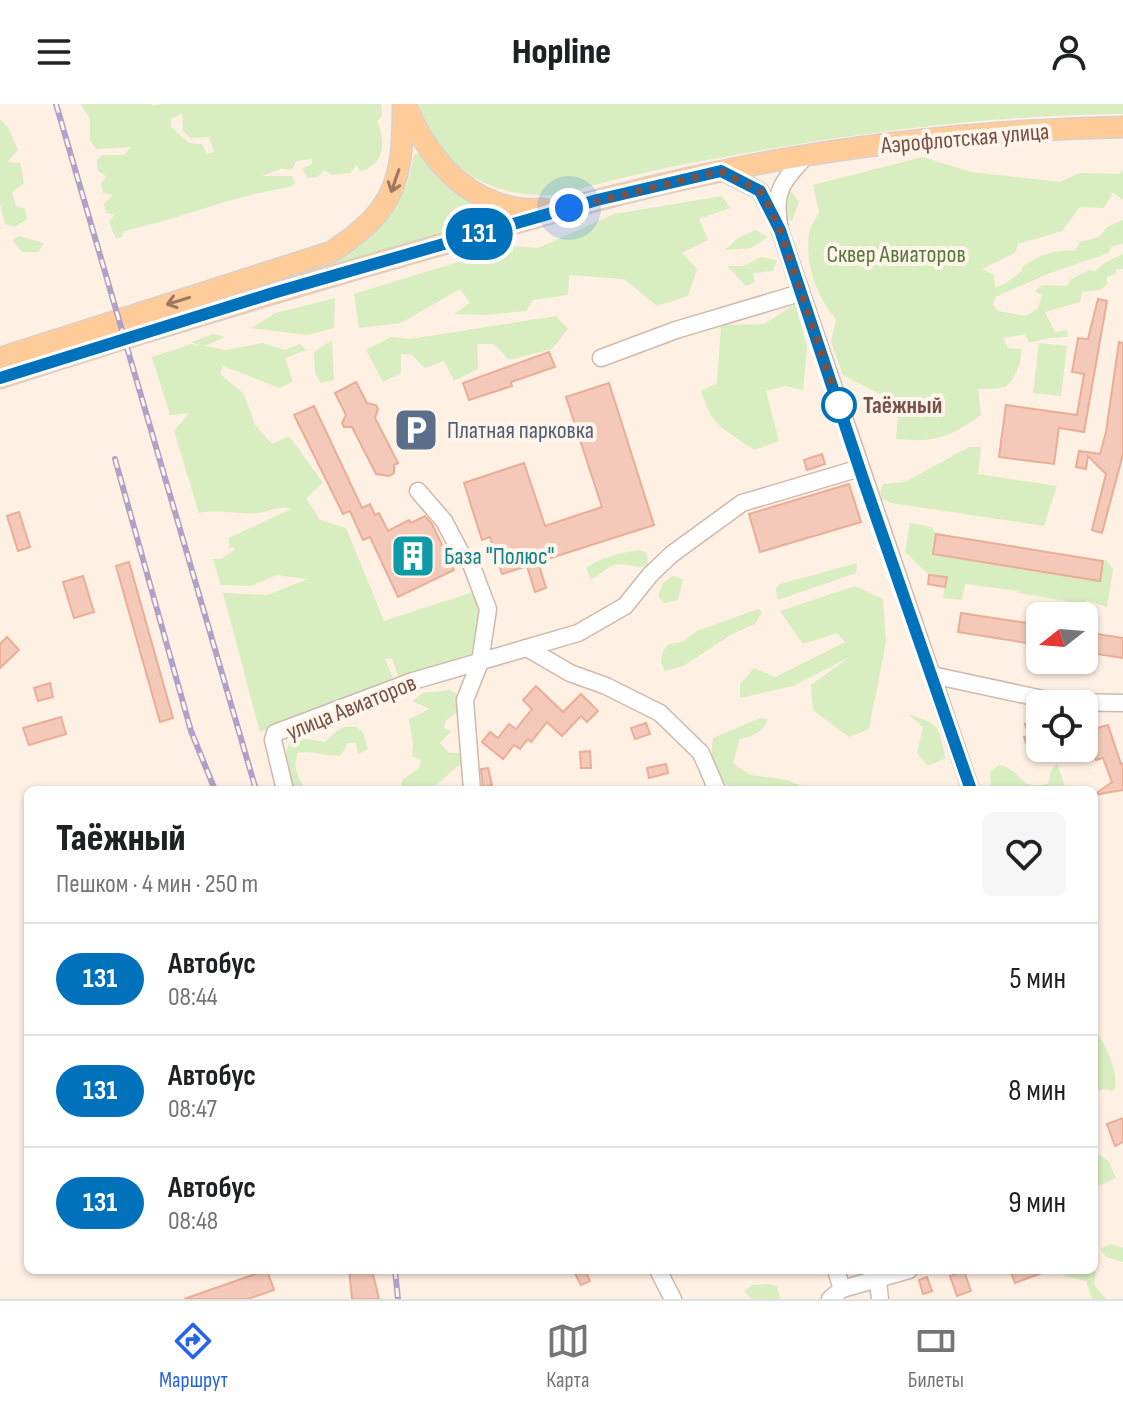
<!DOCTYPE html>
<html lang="ru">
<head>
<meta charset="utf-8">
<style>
	body { margin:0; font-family:"Sofia Sans Condensed",sans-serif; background:#f6f6f6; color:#202124; height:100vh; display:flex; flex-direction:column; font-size:30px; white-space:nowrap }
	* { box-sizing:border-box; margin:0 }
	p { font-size:26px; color:#757577 }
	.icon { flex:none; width:44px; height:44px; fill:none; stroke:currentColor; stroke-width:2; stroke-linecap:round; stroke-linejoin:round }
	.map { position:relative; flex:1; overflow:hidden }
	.details { position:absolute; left:24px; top:682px; width:1074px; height:488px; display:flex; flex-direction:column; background:#fff; border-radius:12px; box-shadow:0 2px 6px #0004 }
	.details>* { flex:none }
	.badge { padding:0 16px; border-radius:26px; font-size:28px; line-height:52px }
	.needle { width:52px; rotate:253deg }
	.buttons { position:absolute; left:1026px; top:498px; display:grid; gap:16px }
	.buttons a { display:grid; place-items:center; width:72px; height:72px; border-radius:12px; background:#fff; box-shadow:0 2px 6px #0004; font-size:40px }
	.you { position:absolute; width:40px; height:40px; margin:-20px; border:6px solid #fff; border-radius:50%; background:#1a73e8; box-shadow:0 0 0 12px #1a73e833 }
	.map>.badge { position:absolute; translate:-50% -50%; box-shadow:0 0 0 4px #fff }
	.round { display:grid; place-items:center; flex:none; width:84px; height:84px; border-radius:12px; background:#f6f6f6 }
	.head { display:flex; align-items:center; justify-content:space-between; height:136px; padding:0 32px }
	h1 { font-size:38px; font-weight:800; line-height:60px }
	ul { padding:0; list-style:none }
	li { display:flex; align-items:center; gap:24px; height:112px; padding:0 32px; border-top:2px solid #e0e0e0 }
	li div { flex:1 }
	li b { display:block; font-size:30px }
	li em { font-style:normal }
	li .badge { min-width:88px; font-weight:700; text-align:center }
	header { display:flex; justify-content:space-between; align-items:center; height:104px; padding:0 32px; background:#fff; font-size:36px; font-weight:800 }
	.menu { display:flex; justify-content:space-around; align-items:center; height:112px; border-top:2px solid #e0e0e0; background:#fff; font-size:22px; color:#757577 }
	.menu a { display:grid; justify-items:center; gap:4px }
	.menu .selected { color:#2563eb }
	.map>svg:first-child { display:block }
	.green { fill:#d8edc0; fill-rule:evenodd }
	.building { fill:#f5c9b9; stroke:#e9ad98; stroke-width:2 }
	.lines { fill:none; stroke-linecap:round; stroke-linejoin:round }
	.minor-casing { stroke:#d2b8ab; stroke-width:19 }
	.major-casing { stroke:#d9cfcb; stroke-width:23 }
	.minor { stroke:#fff; stroke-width:16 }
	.major { stroke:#fc9; stroke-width:20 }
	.rail-casing { stroke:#b1a1c8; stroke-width:6 }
	.rail { stroke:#fff5eb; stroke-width:3; stroke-dasharray:9; stroke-linecap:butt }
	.oneway { stroke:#a07760 }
	.line-casing { stroke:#fff; stroke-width:18 }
	.line { stroke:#0072bc; stroke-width:12 }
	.walk { stroke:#785247; stroke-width:8; stroke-dasharray:0 14.4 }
	.stop-dot { fill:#fff; stroke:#0072bc; stroke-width:4 }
	.labels { text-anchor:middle; stroke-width:8; stroke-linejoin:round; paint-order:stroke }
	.street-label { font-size:24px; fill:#785247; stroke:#fff5eb }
	.park-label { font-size:24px; fill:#55793c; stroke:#fff5eb }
	.stop-label { font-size:24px; font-weight:bold; fill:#785247; stroke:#fff5eb; text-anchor:start }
	.service-label { font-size:24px; fill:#4e5e75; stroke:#fff5eb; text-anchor:start }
	.culture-label { font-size:24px; fill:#0d838f; stroke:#fff5eb; text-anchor:start }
</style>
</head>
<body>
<header><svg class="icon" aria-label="menu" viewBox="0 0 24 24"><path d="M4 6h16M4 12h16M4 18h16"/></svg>Hopline<svg class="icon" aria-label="person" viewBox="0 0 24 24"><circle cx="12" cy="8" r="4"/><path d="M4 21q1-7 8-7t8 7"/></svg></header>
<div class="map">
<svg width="1123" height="1195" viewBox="0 0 1123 1195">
	<rect width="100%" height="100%" fill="#fef0e3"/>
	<g class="green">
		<path d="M81,0H152L153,2L162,0H381L382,11L377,17C386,38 385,60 360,68L357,61L350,69L332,71L324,66L318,73L308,74L302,65L312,60V55L296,57L292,66L281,65L262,72H292L295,79L290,83C232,92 181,115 124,127L122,133L116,135L109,118L114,111L106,109L104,100L113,91L103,89L101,80L106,72L98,67L97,56L102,51H124L131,43L96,45L90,36V15ZM182,9L183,27L190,34L209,33L214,48L207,50L202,40L189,39L171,23V15Z"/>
		<path d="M418,0H1123V10C984,11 849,30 713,55C677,61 641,69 606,78C583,84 558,93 534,91C475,87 439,54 418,0Z"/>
		<polygon points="0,15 8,23 18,46 7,58 20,59 24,79 12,88 16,101 25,105 27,115 14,123 5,120 0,100"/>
		<polygon points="418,49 446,78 504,111 135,223 133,218 348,150 384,118 395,102 407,81 414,51"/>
		<path d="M923,53L971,68L1060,78L1079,69L1119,70L1123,66V96L1113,88L1104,104L1080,103L1062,127L1018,140L1015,149L982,165L994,171L995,184L1006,179L1022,167V163C1038,151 1056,145 1075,147L1080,138L1099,133L1107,123L1123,116V140L1112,142L1109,149L1050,169L995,193L993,201L998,207L1026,212L1038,204L1042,191L1035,187L1042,181L1067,182L1070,176L1089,166L1095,167L1103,160L1123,150V165H1116V170L1107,173V180L1100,186L1082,188L1080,198L1045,208L1055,228L1067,226L1068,233L1048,234L1029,239L1025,230L1003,234L1008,244L1021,245C1023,255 1015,276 1006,282C999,286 986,284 978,285L981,311C950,333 934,339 896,335L899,300L843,271L831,238L836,215C816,193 803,155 810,125C812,120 817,113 819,108L813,81Z"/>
		<polygon points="791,87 799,98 792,117 783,115 783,94"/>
		<polygon points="722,92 730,104 699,115 708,136 682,149 697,165 688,192 657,202 624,175 569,171 568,191 533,196 526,207 485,211 454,210 470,199 460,185 401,219 359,224 354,190 510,142 538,144 614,110"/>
		<polygon points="756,126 768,133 751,144 725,146 738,134"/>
		<polygon points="19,132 44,139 38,148 22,148 12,136"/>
		<polygon points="761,153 777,156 773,167 753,169 755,178 746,182 727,162 743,162"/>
		<polygon points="335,194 334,224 307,231 251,224 276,209"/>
		<path d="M795,200L807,243L803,286L785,282L766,287L779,337L754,346C724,325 712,323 701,287L717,279L721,221L764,220Z"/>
		<polygon points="556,212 568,225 552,245 509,256 494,240 477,240 478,265 454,277 444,257 425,264 412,251 401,250 401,269 383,278 366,246 391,233 410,235"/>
		<path d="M213,230L225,233L205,242L226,246L262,239L285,246L300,240L306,246L285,254L293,277L280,284L223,262L220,270L244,290L255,321L272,340L289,332L323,379L306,394L320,416L346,424L384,517L476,487C486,514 481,529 471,556L422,565L399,575L392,554L385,555L394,577L260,628L223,489L268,491L307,475L276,471L251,482L221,481L213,455H221L234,446V443L229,444V434L291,405C280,401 270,407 259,409C238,411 220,405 199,409L174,327L189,309L170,311L152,253L192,240L200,242L192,238Z"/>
		<polygon points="332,236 334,276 321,279 315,269 314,248"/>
		<polygon points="1039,239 1067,242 1061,292 1033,289"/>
		<polygon points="969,343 981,343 978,370 1057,382 1044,422 892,399 883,395 880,388 883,380 905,378"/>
		<polygon points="910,419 932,423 936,430 934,450 1100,477 1105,455 1113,465 1107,503 1086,496 1084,500 1019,489 1018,487 965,480 962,496 943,494 946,474 929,471 905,448"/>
		<path d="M639,446L647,449L648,462C636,465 626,458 614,461C606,464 598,472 591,476L586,464C601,453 620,449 639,446Z"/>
		<polygon points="857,459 856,469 778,496 776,485 780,480"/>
		<polygon points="673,472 683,475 678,496 665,499 658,492 663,479"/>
		<polygon points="855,482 883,495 886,538 869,625 849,633 813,606 811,581 850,553 793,582 740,594 740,580 754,564 775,573 845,538 837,529 803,540 780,507"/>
		<polygon points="758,505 762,508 755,520 732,530 683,562 665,567 661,558 663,547 669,540 682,538 697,527"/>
		<path d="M450,586L457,590L460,606L446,616L444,624L451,627L440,639L449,649H459L463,659C449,666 440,683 426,686C419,688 408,686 400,686L402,676L419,664L421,656L412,652L413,640L409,615L430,605L412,597L423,589Z"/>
		<path d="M908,610C943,622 937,621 946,654L928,662L917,649L923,623Z"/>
		<path d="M760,614L768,615C764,628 752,633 740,635L733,659L750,671L788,676L801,682V686C786,686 750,690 737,686C715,679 709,654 713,634Z"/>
		<path d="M344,623H356L363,628L368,645L358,650L356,639H348L341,651C326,654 313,645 298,649C291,662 299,674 306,686H296C285,670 280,652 292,635L301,634L325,638L334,629Z"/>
		<path d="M1057,659L1066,686H991L990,668L999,661C1022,665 1018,687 1048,680L1051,667Z"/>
		<path d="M1094,925C1105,939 1120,969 1114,987L1103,985L1094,989Z"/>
		<polygon points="1100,1051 1109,1058 1116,1074 1101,1081 1094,1079 1094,1055"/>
		<polygon points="1111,1140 1123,1144 1123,1158 1106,1153 1100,1145"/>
		<polygon points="1069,1166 1094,1166 1096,1169 1094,1181 1106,1195 1092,1195 1086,1177 1064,1172"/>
		<polygon points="766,1180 777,1182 780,1195 751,1195 744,1187 752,1181"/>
	</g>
	<g class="building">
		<polygon points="1098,195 1107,197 1084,328 1059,324 1054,360 999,353 1006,301 1077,311 1084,270 1072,268 1078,234 1088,235"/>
		<polygon points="1119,238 1123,239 1123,350 1102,429 1092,426 1106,370 1088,352 1086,365 1076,363 1079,347 1100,350 1106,328"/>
		<polygon points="549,248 555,263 511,278 512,282 469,296 463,279"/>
		<polygon points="356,278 367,299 376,301 378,305 375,314 398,359 394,361 394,369 389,372 376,370 352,323 344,323 342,319 346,311 335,289"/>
		<polygon points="609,279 654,421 538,458 546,484 535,488 527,462 502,470 490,433 482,436 464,379 524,359 545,422 602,403 566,293"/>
		<polygon points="314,302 362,404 370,400 375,411 379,409 388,427 409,416 411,419 425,412 432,420 454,466 398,493 370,433 363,436 350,407 343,410 294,311"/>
		<polygon points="822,350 825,360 807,366 804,356"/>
		<polygon points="849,380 861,418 760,448 749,410"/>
		<polygon points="19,408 30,443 18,447 7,412"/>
		<polygon points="936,430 1103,457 1100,477 933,450"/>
		<polygon points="129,458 173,614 160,618 116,462"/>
		<polygon points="929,471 947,473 945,483 928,480"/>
		<polygon points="83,472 94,508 74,514 63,478"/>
		<polygon points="961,509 1040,521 1040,541 958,528"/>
		<polygon points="1084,528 1123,534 1123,554 1084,548"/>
		<polygon points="7,533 19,546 0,564 0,540"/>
		<polygon points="50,579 53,593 38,597 34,584"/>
		<polygon points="536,582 563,608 581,590 598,607 587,618 581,612 562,632 547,618 531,638 528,635 520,645 514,641 503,655 482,638 490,628 498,634 509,620 516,625 532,605 523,596"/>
		<polygon points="61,613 66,630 29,641 23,624"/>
		<polygon points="1040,615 1040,640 1028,644 1024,633 1029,632 1025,620"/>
		<polygon points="646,619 650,630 635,635 631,624"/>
		<polygon points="1108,621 1121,660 1123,659 1123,686 1094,691 1112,678 1103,654 1096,656 1092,642 1086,644 1084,628"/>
		<polygon points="590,647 591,664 581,664 580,648"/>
		<polygon points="666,660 668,669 649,674 647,664"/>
		<polygon points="488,664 492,681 483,683 481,665"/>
		<polygon points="1123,1014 1123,1038 1115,1042 1107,1020"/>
		<polygon points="267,1166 274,1186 248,1195 184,1195"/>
		<polygon points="349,1166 372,1166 379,1195 352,1195"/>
		<polygon points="573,1166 585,1166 590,1177 581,1181"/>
		<polygon points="1010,1166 1046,1166 1047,1167 1015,1179"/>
		<polygon points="964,1167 971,1187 957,1192 950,1172"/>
		<polygon points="927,1173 932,1187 923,1190 919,1176"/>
	</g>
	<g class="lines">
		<g class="minor-casing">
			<g id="minor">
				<path d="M807,51C782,78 772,88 780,126L971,686"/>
				<polyline points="721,67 760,87 774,113"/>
				<polyline points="601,254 676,226 800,189"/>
				<polyline points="418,387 444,417 462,451 471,460 488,505 480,558 465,596 472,686"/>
				<polyline points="527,544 570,569 606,582 660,609 701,649 717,686"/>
				<polyline points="932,571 1057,598 1123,599"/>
				<polyline points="285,686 273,636 275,629 413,577 578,529 625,502 650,471 672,450 742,399 860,364"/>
				<polyline points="658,1166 673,1195"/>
				<polyline points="836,1166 842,1185"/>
				<polyline points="877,1168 880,1195"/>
				<polyline points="830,1195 842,1185 909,1166"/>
			</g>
		</g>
		<g class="major-casing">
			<g id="major">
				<path d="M407,4C431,61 477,110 544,105"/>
				<path d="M0,254L331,148C397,106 403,74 403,0"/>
				<path d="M0,274C134,230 270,190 405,151C504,123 602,92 703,71C841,41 982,26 1123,23"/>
			</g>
		</g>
		<use href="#minor" class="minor"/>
		<use href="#major" class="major"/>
		<g class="rail-casing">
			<g id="rail">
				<polyline points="56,0 256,686"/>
				<polyline points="115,355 191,627 215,686"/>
				<polyline points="395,1166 398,1195"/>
			</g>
		</g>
		<use href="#rail" class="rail"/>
	</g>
	<defs><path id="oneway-shaft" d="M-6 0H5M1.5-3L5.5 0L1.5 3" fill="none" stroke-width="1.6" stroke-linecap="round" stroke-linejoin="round" transform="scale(2)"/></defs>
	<g class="oneway">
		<use href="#oneway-shaft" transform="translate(395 77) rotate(109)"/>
		<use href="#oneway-shaft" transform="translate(178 197) rotate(163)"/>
	</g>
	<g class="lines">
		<g class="line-casing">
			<polyline id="line" points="0,274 273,189 597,96 721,67 760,87 780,126 864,378 971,686"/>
		</g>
		<use href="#line" class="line"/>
		<polyline class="walk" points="569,104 721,67 760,87 766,96 780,126 839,301"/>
	</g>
	<defs>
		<g id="parking-square" transform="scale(2.3)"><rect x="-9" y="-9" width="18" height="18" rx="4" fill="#5c6f8a" stroke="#fff5eb"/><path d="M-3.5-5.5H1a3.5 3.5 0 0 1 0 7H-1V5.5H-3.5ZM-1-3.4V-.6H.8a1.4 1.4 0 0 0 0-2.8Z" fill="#fff"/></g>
		<g id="building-square" transform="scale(2.3)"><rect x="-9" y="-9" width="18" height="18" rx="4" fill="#0f9aa8" stroke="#fff5eb"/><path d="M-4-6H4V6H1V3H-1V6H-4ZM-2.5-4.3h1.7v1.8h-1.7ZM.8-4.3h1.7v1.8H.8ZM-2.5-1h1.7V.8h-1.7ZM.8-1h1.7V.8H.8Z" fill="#fff"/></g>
	</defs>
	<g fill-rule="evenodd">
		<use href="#parking-square" x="416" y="326"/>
		<use href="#building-square" x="413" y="452"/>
	</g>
	<circle class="stop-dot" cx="839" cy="301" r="16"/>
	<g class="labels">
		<g class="street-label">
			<text transform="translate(965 34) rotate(-5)" y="8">Аэрофлотская улица</text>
			<text transform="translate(351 603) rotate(-22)" y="8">улица Авиаторов</text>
		</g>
		<g class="park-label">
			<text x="896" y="158">Сквер Авиаторов</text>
		</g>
		<g class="stop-label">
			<text x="863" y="309">Таёжный</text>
		</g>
		<g class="service-label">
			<text x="447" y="334">Платная парковка</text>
		</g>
		<g class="culture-label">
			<text x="444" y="460">База "Полюс"</text>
		</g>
	</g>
</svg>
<div class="buttons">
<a><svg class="needle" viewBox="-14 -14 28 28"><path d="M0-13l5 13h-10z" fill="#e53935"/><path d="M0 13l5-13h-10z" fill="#757577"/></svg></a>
<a><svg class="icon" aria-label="locate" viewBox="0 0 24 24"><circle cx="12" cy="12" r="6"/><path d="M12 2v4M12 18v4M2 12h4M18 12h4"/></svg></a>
</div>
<div class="you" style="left:569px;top:104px"></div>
<b class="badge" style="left:479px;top:130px;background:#0072bc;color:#fff">131</b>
<section class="details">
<div class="head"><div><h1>Таёжный</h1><p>Пешком · 4 мин · 250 m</p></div><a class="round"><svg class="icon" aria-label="heart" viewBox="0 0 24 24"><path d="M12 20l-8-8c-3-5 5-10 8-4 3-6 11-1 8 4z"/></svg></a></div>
<ul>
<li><span class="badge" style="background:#0072bc;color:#fff">131</span><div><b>Автобус</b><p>08:44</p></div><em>5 мин</em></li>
<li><span class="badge" style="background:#0072bc;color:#fff">131</span><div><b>Автобус</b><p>08:47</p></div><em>8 мин</em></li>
<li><span class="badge" style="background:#0072bc;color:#fff">131</span><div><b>Автобус</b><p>08:48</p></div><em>9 мин</em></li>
</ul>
</section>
</div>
<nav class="menu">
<a class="selected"><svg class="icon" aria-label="directions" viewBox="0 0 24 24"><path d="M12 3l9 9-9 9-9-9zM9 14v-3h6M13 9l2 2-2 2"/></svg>Маршрут</a>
<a><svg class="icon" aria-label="map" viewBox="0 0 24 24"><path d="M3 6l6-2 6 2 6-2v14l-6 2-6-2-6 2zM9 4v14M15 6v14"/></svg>Карта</a>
<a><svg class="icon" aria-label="tickets" viewBox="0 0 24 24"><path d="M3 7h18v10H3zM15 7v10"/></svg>Билеты</a>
</nav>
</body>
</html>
